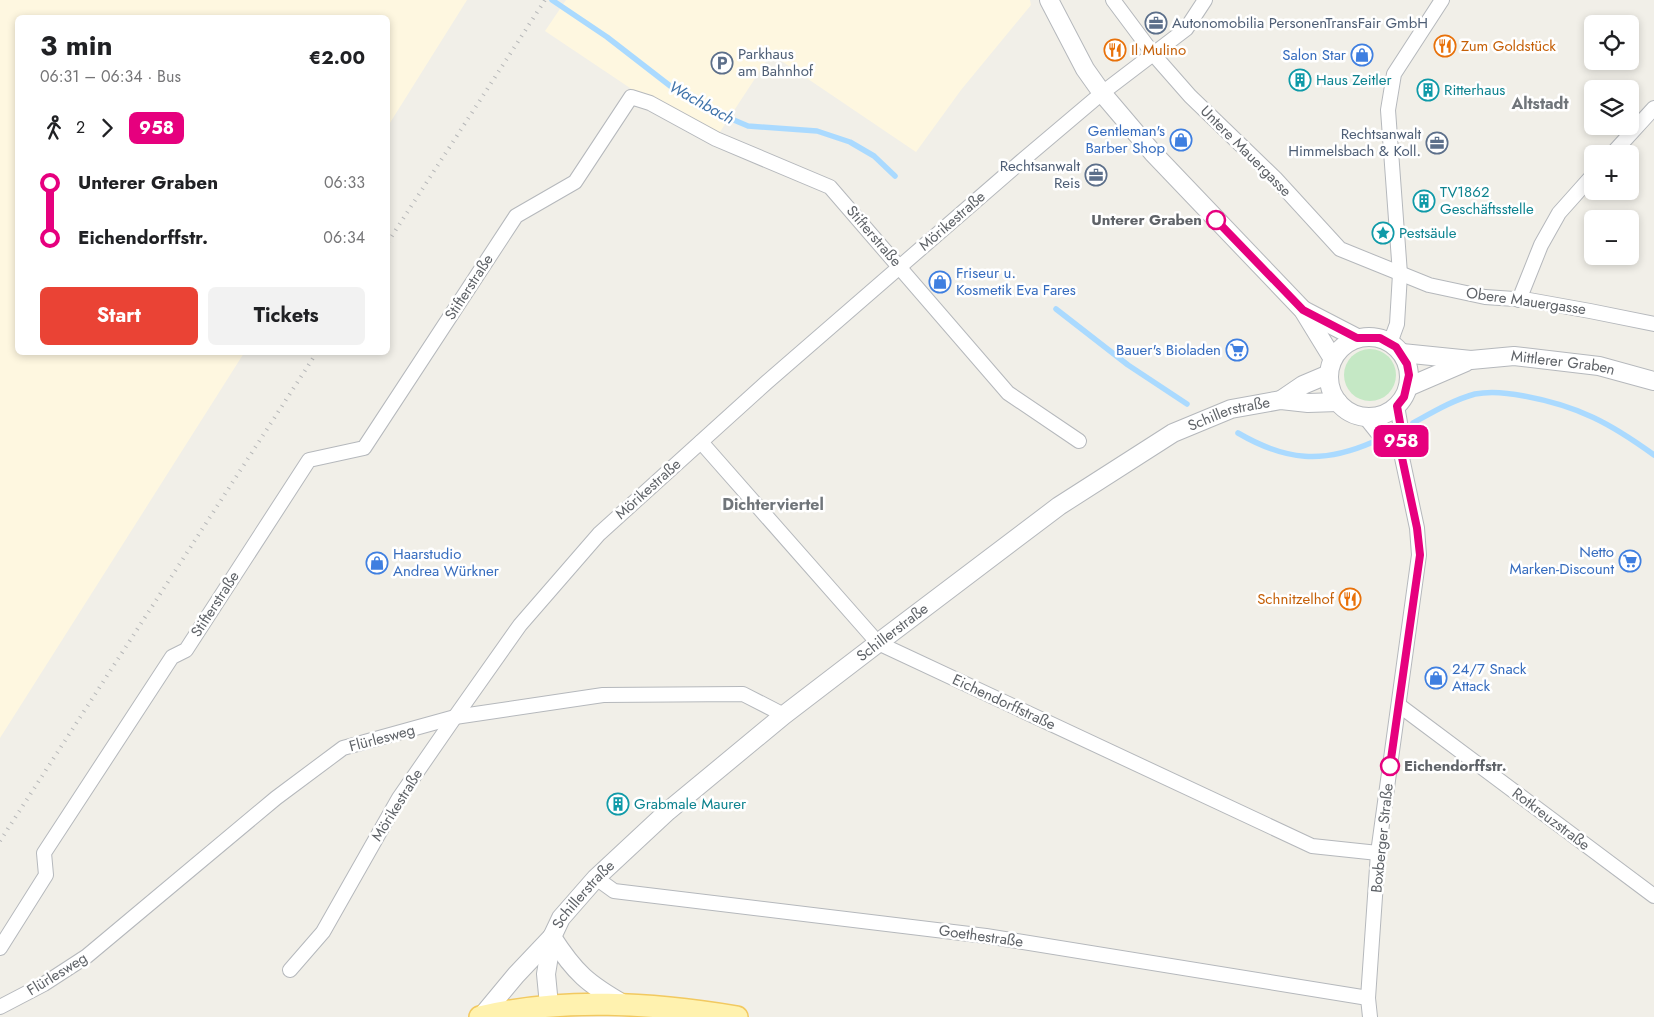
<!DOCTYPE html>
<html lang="en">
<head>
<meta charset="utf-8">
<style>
	body { margin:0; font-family:Jost,sans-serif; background:#f2f2f2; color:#202124; height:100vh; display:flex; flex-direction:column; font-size:19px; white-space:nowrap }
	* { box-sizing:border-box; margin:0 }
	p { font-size:16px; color:#757577 }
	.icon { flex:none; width:28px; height:28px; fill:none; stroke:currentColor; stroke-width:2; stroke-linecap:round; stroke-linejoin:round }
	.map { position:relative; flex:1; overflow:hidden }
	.drawer { position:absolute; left:15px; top:15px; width:375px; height:340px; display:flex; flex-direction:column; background:#fff; border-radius:8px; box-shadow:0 2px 8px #0003 }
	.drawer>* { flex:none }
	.badge { padding:0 10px; border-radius:8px; font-size:18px; line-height:32px }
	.controls { position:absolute; left:1584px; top:15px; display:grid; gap:10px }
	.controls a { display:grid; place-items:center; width:55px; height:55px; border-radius:8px; background:#fff; box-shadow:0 2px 8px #0003; font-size:25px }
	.map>.badge { position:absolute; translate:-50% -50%; box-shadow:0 0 0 2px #fff }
	.legs { display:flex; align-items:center; gap:8px; height:55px; padding:0 25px; font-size:16px }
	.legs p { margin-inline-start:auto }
	.headline { display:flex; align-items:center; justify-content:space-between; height:85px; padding:0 25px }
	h1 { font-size:28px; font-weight:700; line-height:38px }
	.cta { display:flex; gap:10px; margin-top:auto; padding:10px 25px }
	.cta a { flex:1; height:58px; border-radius:8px; background:#ea4335; color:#fff; font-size:20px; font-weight:700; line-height:58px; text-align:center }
	.cta a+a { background:#f2f2f2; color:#202124 }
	ul { padding:0 25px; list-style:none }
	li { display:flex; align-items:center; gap:18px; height:55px; font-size:19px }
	li i { display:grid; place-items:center; width:8px; height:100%; margin:0 6px; background:currentColor }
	li i::after { content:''; width:12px; height:12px; margin:-6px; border:4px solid; border-radius:50%; background:#fff }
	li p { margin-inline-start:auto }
	li:first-child i { background:linear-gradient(#0000 50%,currentColor 0) }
	li:last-child i { background:linear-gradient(currentColor 50%,#0000 0) }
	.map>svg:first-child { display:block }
	.commercial { fill:#fef7e0 }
	.green { fill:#c5e8c5 }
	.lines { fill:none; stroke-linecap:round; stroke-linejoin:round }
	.stream { stroke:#aadaff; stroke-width:5.5 }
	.minor-casing { stroke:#b5b8bc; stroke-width:16 }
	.tertiary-casing { stroke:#b5b8bc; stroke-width:20 }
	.primary-casing { stroke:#f2c960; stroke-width:24 }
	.minor { stroke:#fff; stroke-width:14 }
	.tertiary { stroke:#fff; stroke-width:18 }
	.primary { stroke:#fff2af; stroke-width:21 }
	.rail { stroke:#b6b7b8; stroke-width:4; stroke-dasharray:1 6; stroke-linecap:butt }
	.line-1-casing { stroke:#fff; stroke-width:11 }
	.line-1 { stroke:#e6007e; stroke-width:8 }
	.stop-1-dot { fill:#fff; stroke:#e6007e; stroke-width:2.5 }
	.labels { text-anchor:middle; stroke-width:5; stroke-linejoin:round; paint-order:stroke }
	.service-label { font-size:15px; fill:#4e5e75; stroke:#fff; text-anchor:start }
	.food-label { font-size:15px; fill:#c56008; stroke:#fff; text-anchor:start }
	.shop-label { font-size:15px; fill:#366cbe; stroke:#fff; text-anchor:end }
	.culture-label { font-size:15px; fill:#0d838f; stroke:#fff; text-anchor:start }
	.street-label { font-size:15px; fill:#5f6368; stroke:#fff }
	.stop-label { font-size:15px; font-weight:bold; fill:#5f6368; stroke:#fff; text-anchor:end }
	.water-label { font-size:16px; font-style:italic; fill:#4174aa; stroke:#fff }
	.neighbourhood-label { font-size:16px; font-weight:bold; fill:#70757a; stroke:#fff }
</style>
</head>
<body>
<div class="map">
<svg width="1654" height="1017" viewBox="0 0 1654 1017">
	<rect width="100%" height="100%" fill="#f1efe8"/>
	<g class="commercial">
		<polygon points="0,0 467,0 388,126 388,18 18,18 18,352 244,353 0,738"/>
		<polygon points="566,0 1030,0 1031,5 961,90 916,152 771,54 718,135 633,90 545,31"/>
	</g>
	<circle class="green" cx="1370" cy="375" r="26"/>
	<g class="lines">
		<g class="stream">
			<polyline points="552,0 607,37 678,92 715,112 748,126 817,131 850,142 874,156 895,176"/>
			<polyline points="1056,309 1128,365 1187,404"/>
			<path d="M1413,423C1433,412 1453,400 1475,394C1490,391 1509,393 1524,396C1578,406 1610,423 1654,455"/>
			<path d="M1238,433C1286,461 1323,464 1373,442"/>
		</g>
		<g class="minor-casing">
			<g id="minor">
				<polyline points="1113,0 1154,55 1190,96 1275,178 1340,249 1429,285 1485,297 1529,300 1590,311 1654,324"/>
				<polyline points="1612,154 1654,108"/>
				<polyline points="1519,300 1541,245 1559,213 1592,176"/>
				<polyline points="1390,343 1397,324 1400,274 1388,110 1394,74 1442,0"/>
				<polyline points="1364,416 1384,441 1401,453"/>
				<polyline points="701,442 878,643 1312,846 1378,853"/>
				<polyline points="1400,706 1654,896"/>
				<polyline points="596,878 614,891 986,936 1368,998"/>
				<polyline points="0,948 46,875 44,853 172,657 186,650 309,460 364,448 516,216 575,182 631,97 650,103 716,139 830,187 1008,393 1079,441"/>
				<polyline points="290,970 323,932 399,798 455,717 520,625 599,534 767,382 1024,159 1102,93 1186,29 1205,0"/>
				<polyline points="0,1007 44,984 87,956 276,798 343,748 455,717 603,695 743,694 784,715"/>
				<polyline points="1370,1017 1368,998 1378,853 1419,555 1417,528 1401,453 1402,434 1397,406"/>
			</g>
		</g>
		<g class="tertiary-casing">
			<g id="tertiary">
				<polyline points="1049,0 1085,69 1102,93 1153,153 1303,310 1333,359"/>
				<polyline points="1303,310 1357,338"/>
				<circle cx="1369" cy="377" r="40"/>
				<path id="s1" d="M1402,353L1471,360L1514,356L1599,366L1654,381"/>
				<polyline points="1408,387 1466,362"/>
				<polyline points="1281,400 1303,385 1329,374"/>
				<path d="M552,937C575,973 588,984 625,1005"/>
				<path id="s2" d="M549,1005L546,974L552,937L561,918L596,878L668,811L784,715L878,643L1059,506L1173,433L1231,409L1281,400L1308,403L1338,402"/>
				<polyline points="482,1016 516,975 552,937"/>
			</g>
		</g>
		<g class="primary-casing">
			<path id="primary" d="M480,1017C564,997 652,1003 737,1017"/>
		</g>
		<use href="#minor" class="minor"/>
		<use href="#tertiary" class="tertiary"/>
		<use href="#primary" class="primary"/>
		<g class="rail">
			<polyline points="388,242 545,0"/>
			<polyline points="0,841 317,352"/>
		</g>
	</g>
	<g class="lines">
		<g class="line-1-casing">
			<polyline id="line-1" points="1216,220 1303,310 1357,338 1380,338 1396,347 1407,364 1409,375 1404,397 1397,406 1402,434 1401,453 1417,528 1420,555 1390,766"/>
		</g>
		<use href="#line-1" class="line-1"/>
	</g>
	<defs>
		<g id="office-ring" transform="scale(1.125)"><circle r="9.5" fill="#fff" stroke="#5c6f8a" stroke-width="1.5"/><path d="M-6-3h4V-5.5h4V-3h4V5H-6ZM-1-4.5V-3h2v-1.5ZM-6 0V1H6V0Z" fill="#5c6f8a"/></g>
		<g id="restaurant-ring" transform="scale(1.125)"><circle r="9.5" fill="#fff" stroke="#e8710a" stroke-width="1.5"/><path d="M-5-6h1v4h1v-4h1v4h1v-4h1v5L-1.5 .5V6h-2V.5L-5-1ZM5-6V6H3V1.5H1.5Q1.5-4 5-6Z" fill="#e8710a"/></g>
		<g id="shop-ring" transform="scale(1.125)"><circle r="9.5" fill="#fff" stroke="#3f7fe0" stroke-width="1.5"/><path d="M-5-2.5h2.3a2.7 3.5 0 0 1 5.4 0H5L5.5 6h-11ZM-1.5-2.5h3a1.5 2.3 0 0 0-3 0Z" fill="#3f7fe0"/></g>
		<g id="parking-ring" transform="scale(1.125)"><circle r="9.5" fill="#fff" stroke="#5c6f8a" stroke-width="1.5"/><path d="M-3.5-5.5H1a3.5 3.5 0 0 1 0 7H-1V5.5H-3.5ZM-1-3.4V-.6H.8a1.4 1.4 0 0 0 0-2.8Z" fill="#5c6f8a"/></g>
		<g id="building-ring" transform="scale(1.125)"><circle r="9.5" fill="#fff" stroke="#0f9aa8" stroke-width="1.5"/><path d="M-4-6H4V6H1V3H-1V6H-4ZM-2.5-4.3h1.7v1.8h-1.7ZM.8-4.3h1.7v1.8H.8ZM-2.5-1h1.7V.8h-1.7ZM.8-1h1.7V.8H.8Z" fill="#0f9aa8"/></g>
		<g id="sight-ring" transform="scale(1.125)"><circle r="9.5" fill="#fff" stroke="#0f9aa8" stroke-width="1.5"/><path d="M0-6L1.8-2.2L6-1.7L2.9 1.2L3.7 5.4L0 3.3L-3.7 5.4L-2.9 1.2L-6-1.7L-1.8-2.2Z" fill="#0f9aa8"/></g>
		<g id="supermarket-ring" transform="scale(1.125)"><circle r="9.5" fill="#fff" stroke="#3f7fe0" stroke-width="1.5"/><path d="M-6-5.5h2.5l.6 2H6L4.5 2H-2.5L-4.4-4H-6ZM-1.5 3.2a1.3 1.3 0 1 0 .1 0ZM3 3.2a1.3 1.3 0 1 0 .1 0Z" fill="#3f7fe0"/></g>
	</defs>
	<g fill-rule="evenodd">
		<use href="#office-ring" x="1156" y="23"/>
		<use href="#restaurant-ring" x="1445" y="46"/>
		<use href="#restaurant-ring" x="1115" y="50"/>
		<use href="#shop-ring" x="1362" y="55"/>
		<use href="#parking-ring" x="722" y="63"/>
		<use href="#building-ring" x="1300" y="80"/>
		<use href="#building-ring" x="1428" y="90"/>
		<use href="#shop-ring" x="1181" y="140"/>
		<use href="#office-ring" x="1437" y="143"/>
		<use href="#office-ring" x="1096" y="175"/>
		<use href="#building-ring" x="1424" y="201"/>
		<use href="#sight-ring" x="1383" y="233"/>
		<use href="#shop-ring" x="940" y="282"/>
		<use href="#supermarket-ring" x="1237" y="350"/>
		<use href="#supermarket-ring" x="1630" y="561"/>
		<use href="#shop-ring" x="377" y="563"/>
		<use href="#restaurant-ring" x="1350" y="599"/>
		<use href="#shop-ring" x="1436" y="678"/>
		<use href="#building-ring" x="618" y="804"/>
	</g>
	<g class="stop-1-dot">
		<circle cx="1216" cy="220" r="9"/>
		<circle cx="1390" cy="766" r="9"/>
	</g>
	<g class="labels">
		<g class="service-label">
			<text x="1172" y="28">Autonomobilia PersonenTransFair GmbH</text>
			<text x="738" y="59">Parkhaus<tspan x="738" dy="17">am Bahnhof</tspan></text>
			<text x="1421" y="139" text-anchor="end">Rechtsanwalt<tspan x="1421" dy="17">Himmelsbach &amp; Koll.</tspan></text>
			<text x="1080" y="171" text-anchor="end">Rechtsanwalt<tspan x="1080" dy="17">Reis</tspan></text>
		</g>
		<g class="food-label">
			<text x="1461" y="51">Zum Goldstück</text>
			<text x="1131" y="55">Il Mulino</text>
			<text x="1334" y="604" text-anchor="end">Schnitzelhof</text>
		</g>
		<g class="shop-label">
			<text x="1346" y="60">Salon Star</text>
			<text x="1165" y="136">Gentleman's<tspan x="1165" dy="17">Barber Shop</tspan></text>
			<text x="956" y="278" text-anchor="start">Friseur u.<tspan x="956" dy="17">Kosmetik Eva Fares</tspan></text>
			<text x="1221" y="355">Bauer's Bioladen</text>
			<text x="1614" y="557">Netto<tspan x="1614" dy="17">Marken-Discount</tspan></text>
			<text x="393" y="559" text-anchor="start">Haarstudio<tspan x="393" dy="17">Andrea Würkner</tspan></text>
			<text x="1452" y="674" text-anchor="start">24/7 Snack<tspan x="1452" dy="17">Attack</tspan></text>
		</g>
		<g class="culture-label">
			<text x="1316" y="85">Haus Zeitler</text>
			<text x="1444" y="95">Ritterhaus</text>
			<text x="1440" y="197">TV1862<tspan x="1440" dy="17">Geschäftsstelle</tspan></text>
			<text x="1399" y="238">Pestsäule</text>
			<text x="634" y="809">Grabmale Maurer</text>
		</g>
		<g class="street-label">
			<text transform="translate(1246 151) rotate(45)" y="5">Untere Mauergasse</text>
			<text transform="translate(952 221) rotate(-41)" y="5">Mörikestraße</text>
			<text transform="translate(874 236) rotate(49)" y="5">Stifterstraße</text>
			<text transform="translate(469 287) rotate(-57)" y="5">Stifterstraße</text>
			<text transform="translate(1526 301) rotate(8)" y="5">Obere Mauergasse</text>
			<text dy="5" stroke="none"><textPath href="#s1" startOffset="162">Mittlerer Graben</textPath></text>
			<text dy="5" stroke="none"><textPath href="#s2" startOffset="932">Schillerstraße</textPath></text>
			<text transform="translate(648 489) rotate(-42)" y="5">Mörikestraße</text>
			<text transform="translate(215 604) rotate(-57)" y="5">Stifterstraße</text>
			<text dy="5" stroke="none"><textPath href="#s2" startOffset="528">Schillerstraße</textPath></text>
			<text transform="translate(1004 702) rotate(25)" y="5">Eichendorffstraße</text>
			<text transform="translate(382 738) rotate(-15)" y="5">Flürlesweg</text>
			<text transform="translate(397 805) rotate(-58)" y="5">Mörikestraße</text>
			<text transform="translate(1551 819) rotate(37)" y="5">Rotkreuzstraße</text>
			<text transform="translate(1382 838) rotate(-84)" y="5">Boxberger Straße</text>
			<text dy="5" stroke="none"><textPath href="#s2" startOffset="122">Schillerstraße</textPath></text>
			<text transform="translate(981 936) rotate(8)" y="5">Goethestraße</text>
			<text transform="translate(57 974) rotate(-32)" y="5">Flürlesweg</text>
		</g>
		<g class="stop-label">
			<text x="1202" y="225">Unterer Graben</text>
			<text x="1404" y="771" text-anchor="start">Eichendorffstr.</text>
		</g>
		<g class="water-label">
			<text transform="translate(702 102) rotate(29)" y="6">Wachbach</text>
		</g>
		<g class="neighbourhood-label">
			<text x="1540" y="109">Altstadt</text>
			<text x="773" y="510">Dichterviertel</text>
		</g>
	</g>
</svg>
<div class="controls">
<a><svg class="icon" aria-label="locate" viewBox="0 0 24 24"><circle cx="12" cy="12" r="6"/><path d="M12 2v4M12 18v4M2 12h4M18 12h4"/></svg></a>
<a><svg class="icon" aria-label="layers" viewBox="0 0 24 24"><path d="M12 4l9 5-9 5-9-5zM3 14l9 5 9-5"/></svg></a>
<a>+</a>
<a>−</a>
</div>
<b class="badge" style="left:1401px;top:441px;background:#e6007e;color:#fff">958</b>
<section class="drawer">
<div class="headline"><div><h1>3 min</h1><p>06:31 – 06:34 · Bus</p></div><b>€2.00</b></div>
<div class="legs"><svg class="icon" aria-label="walk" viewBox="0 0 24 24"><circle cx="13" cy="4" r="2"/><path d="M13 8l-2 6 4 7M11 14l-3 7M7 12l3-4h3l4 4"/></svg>2<svg class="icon" aria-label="forward" viewBox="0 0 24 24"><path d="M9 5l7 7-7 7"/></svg><b class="badge" style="background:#e6007e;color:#fff">958</b></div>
<ul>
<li><i style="color:#e6007e"></i><b>Unterer Graben</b><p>06:33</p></li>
<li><i style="color:#e6007e"></i><b>Eichendorffstr.</b><p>06:34</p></li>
</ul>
<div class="cta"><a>Start</a><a>Tickets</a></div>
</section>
</div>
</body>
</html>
